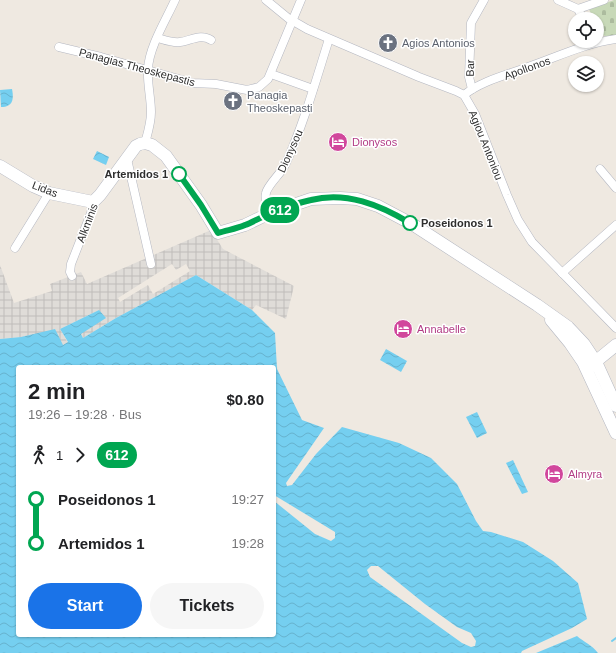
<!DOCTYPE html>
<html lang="en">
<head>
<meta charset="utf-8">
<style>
	body { margin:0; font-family:Helvetica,sans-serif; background:#f6f6f6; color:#202124; height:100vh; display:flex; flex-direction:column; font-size:15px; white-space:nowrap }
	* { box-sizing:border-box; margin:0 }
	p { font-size:13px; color:#757577 }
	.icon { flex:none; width:22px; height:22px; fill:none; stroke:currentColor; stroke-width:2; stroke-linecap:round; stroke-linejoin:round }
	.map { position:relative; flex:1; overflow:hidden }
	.drawer { position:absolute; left:16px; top:365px; width:260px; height:272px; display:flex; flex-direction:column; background:#fff; border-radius:4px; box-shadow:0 1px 3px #0004 }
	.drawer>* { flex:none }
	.badge { padding:0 8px; border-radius:13px; font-size:14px; line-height:26px }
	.tools { position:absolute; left:568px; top:12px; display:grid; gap:8px }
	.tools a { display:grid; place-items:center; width:36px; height:36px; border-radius:50%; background:#fff; box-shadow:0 1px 3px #0004; font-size:20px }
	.map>.badge { position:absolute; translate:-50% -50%; box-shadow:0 0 0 2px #fff }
	.legs { display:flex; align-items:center; gap:6px; height:44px; padding:0 12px; font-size:13px }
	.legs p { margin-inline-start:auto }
	.overview { display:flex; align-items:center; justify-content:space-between; height:68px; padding:0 12px }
	h1 { font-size:22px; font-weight:700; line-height:30px }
	.action { display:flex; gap:8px; margin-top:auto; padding:8px 12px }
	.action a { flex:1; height:46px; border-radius:24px; background:#1a73e8; color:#fff; font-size:16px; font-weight:700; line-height:46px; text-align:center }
	.action a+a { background:#f6f6f6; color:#202124 }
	ul { padding:0 12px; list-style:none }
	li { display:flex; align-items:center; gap:14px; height:44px; font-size:15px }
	li i { display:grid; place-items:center; width:6px; height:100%; margin:0 5px; background:currentColor }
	li i::after { content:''; width:10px; height:10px; margin:-5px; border:3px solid; border-radius:50%; background:#fff }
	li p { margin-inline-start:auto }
	li:first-child i { background:linear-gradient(#0000 50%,currentColor 0) }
	li:last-child i { background:linear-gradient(currentColor 50%,#0000 0) }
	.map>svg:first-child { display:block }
	.cemetery { fill:url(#cemetery-stones) }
	.plaza { fill:url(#plaza-grid); fill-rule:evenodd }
	.water { fill:url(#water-waves); fill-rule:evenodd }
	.pier { fill:#efe9e1 }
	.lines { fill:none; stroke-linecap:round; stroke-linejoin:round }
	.stream { stroke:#75cff0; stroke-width:2 }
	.street-casing { stroke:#b4b7c1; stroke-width:9 }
	.secondary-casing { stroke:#b4b7c1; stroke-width:13 }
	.street { stroke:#fff; stroke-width:8 }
	.secondary { stroke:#fff; stroke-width:12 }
	.line-1-casing { stroke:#fff; stroke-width:9 }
	.line-1 { stroke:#00a651; stroke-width:6 }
	.stop-1-dot { fill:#fff; stroke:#00a651; stroke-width:2 }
	.labels { text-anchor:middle; stroke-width:3; stroke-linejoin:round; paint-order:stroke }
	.worship-label { font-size:11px; fill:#5b616d; stroke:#fff; text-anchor:start }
	.street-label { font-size:11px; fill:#2e2e2e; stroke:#fff }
	.hotel-label { font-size:11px; fill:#b23c85; stroke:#fff; text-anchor:start }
	.stop-label { font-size:11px; font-weight:bold; fill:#2e2e2e; stroke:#fff; text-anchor:end }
</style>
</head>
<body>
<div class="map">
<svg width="616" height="653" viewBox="0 0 616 653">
	<defs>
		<pattern id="cemetery-stones" width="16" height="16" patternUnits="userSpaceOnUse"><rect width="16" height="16" fill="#c8d9b8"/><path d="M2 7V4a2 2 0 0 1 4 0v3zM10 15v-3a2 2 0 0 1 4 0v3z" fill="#acbb9e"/></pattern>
		<pattern id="plaza-grid" width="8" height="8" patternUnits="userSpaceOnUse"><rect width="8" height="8" fill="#dfdcd8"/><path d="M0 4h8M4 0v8" fill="none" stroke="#c0bdba"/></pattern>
		<pattern id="water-waves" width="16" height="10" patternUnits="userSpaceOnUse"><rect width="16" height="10" fill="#75cff0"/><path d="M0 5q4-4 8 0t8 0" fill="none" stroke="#66b2ce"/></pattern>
	</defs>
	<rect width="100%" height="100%" fill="#efe9e1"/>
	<path class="cemetery" d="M614,0H616V36C601,38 597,33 597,19H593L589,9Z"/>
	<path class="plaza" d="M211,230L223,249L294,286L286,319L256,305L252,310L196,275L116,318L83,338L81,335L99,310L60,329L68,343L63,345L21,337L0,339V265L14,303L52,291L50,284L81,272L87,284ZM172,264L176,270L186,264L190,271L153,294L148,285L120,302L118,298Z"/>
	<g class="water">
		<path d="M12,89C14,99 13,107 1,107L0,90Z"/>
		<polygon points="97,151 109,157 106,165 93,159"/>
		<path d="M196,275L252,310L275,333L277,369L302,420L324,428L286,483L287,486L292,485L316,454L342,427L399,443L431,458L457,484L476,521L483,531L491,532L523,542L553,561L578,583L587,619L572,628L522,651L521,653H0V339L21,337L55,329L63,345L68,342L60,329L99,310L106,318L81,334L83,338L116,318ZM18,367H274V635H18Z"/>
		<polygon points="386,349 407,361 401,372 380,360"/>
		<polygon points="477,412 487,433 477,438 466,417"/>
		<polygon points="513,460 528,492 522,494 506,463"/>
		<path d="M577,636C584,642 592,645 598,653H536Z"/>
	</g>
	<g class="pier">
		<polygon points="274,495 335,532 335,538 331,541 315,534 274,501"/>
		<polygon points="371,566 378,566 425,604 457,627 471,633 476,641 475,646 471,647 462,643 370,577 367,570"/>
	</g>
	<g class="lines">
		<polyline class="stream" points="612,641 616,638"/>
		<g class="street-casing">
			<g id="street">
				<polyline points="266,0 288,18 307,29 419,77 456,91 464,95 475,114 507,195 518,220 532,242 616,328"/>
				<polyline points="558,0 578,9 583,19"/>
				<polyline points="578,9 604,0"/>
				<path d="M158,38C165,40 172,43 180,42C190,41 201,33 211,40"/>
				<polyline points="59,47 101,57 193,83 216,84 247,90 259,87 268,79 301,0"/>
				<polyline points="271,74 313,89"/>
				<polyline points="472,89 469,77 471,23 484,0"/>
				<path d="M464,95C481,81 507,75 528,67C557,57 586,43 616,39"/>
				<path d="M145,143C148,132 151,123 151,112C151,98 147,83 148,69C149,47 166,20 175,0"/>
				<polyline points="127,159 151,264"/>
				<polyline points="600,169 616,188"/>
				<path d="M270,213C268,207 264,200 266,193C268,184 282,173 286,163C304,123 316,80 329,39"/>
				<polyline points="15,248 49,193"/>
				<polyline points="562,273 616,225"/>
				<polyline points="72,276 70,272 71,264 91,213 93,202"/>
			</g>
		</g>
		<g class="secondary-casing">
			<g id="secondary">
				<polyline points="0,166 33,186 49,193 93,202 100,195 136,146 140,144 145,143 152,145 166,156 201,205 218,233 245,225 270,213 311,199 340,198 357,199 378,206 412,224 537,305 568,327 584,344 596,362 616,406"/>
				<polyline points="551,320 570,343 583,362 616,433"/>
				<polyline points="589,367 616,345"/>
			</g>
		</g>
		<use href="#street" class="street"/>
		<use href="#secondary" class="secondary"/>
	</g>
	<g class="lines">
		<g class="line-1-casing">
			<path id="line-1" d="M179,174L201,205L218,233C227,230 236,229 245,225C253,222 261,217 270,214C283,208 297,203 311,200C346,191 380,205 410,223"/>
		</g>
		<use href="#line-1" class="line-1"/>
	</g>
	<defs>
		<g id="church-disc" transform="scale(1)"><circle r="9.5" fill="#6b7280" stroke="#fff"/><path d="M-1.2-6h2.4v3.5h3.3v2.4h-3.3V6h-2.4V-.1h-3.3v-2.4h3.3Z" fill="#fff"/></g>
		<g id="hotel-disc" transform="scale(1)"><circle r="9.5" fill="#d1479c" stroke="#fff"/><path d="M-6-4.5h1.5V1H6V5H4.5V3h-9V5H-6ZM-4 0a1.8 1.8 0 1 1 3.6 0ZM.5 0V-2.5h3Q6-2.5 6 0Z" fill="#fff"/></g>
	</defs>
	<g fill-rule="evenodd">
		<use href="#church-disc" x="388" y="43"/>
		<use href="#church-disc" x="233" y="101"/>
		<use href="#hotel-disc" x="338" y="142"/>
		<use href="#hotel-disc" x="403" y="329"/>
		<use href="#hotel-disc" x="554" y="474"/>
	</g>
	<g class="stop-1-dot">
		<circle cx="179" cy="174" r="7"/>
		<circle cx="410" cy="223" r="7"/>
	</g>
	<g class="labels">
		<g class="worship-label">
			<text x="402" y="47">Agios Antonios</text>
			<text x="247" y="99">Panagia<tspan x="247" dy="13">Theoskepasti</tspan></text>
		</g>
		<g class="street-label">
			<text transform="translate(137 67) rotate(15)" y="4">Panagias Theoskepastis</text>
			<text transform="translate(470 68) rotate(-89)" y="4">Bar</text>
			<text transform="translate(527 68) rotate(-20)" y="4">Apollonos</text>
			<text transform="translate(486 145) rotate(68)" y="4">Agiou Antoniou</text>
			<text transform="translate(290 151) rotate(-66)" y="4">Dionysou</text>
			<text transform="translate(45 189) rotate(21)" y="4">Lidas</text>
			<text transform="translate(87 223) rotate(-69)" y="4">Alkminis</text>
		</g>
		<g class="hotel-label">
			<text x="352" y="146">Dionysos</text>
			<text x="417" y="333">Annabelle</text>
			<text x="568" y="478">Almyra</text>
		</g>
		<g class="stop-label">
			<text x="168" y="178">Artemidos 1</text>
			<text x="421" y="227" text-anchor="start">Poseidonos 1</text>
		</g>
	</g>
</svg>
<div class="tools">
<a><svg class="icon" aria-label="locate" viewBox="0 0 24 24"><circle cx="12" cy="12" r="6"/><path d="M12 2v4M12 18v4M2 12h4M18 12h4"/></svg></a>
<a><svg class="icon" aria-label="layers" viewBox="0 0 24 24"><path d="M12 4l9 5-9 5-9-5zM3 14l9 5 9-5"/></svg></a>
</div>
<b class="badge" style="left:280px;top:210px;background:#00a651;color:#fff">612</b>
<section class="drawer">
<div class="overview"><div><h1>2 min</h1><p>19:26 – 19:28 · Bus</p></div><b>$0.80</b></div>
<div class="legs"><svg class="icon" aria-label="walk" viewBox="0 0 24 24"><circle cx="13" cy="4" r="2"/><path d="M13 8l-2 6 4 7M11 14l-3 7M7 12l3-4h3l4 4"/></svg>1<svg class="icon" aria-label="forward" viewBox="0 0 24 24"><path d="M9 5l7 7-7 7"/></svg><b class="badge" style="background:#00a651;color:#fff">612</b></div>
<ul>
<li><i style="color:#00a651"></i><b>Poseidonos 1</b><p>19:27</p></li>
<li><i style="color:#00a651"></i><b>Artemidos 1</b><p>19:28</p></li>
</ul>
<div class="action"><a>Start</a><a>Tickets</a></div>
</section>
</div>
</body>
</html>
